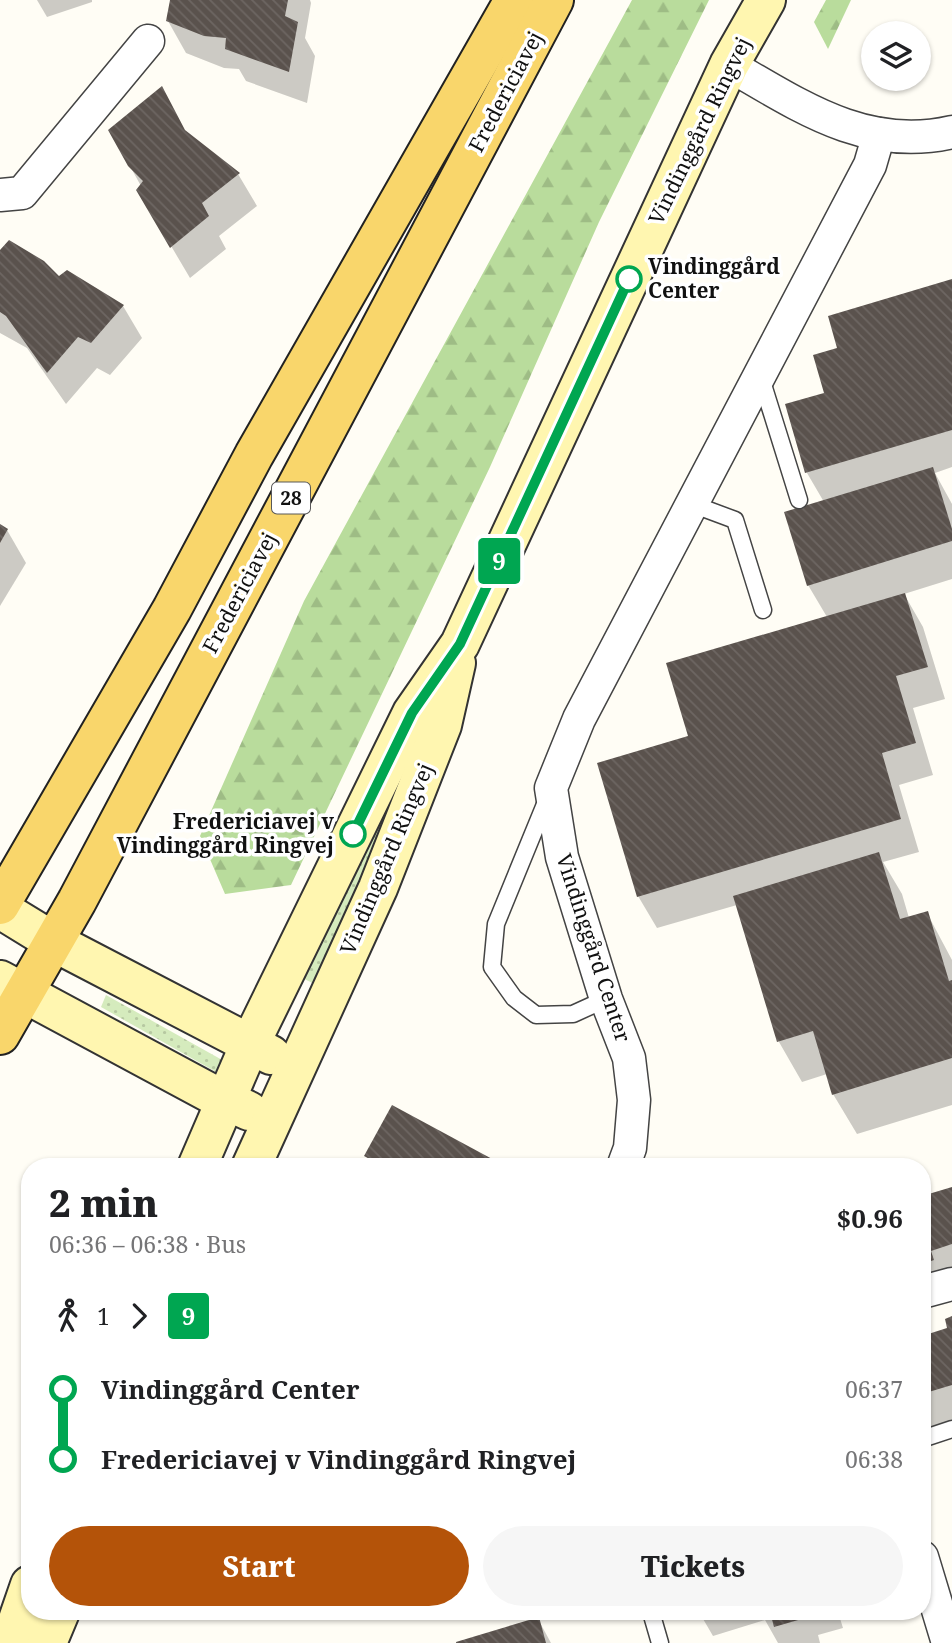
<!DOCTYPE html>
<html lang="en">
<head>
<meta charset="utf-8">
<style>
	body { margin:0; font-family:"Noto Serif",serif; background:#f6f6f6; color:#202124; height:100vh; display:flex; flex-direction:column; font-size:26px; white-space:nowrap }
	* { box-sizing:border-box; margin:0 }
	p { font-size:23px; color:#757577 }
	.icon { flex:none; width:38px; height:38px; fill:none; stroke:currentColor; stroke-width:2; stroke-linecap:round; stroke-linejoin:round }
	.map { position:relative; flex:1; overflow:hidden }
	.panel { position:absolute; left:21px; top:1158px; width:910px; height:462px; display:flex; flex-direction:column; background:#fff; border-radius:28px; box-shadow:0 2px 5px #0004 }
	.panel>* { flex:none }
	.badge { padding:0 14px; border-radius:5px; font-size:24px; line-height:46px }
	.tools { position:absolute; left:861px; top:21px; display:grid; gap:14px }
	.tools a { display:grid; place-items:center; width:70px; height:70px; border-radius:50%; background:#fff; box-shadow:0 2px 5px #0004; font-size:35px }
	.map>.badge { position:absolute; translate:-50% -50%; box-shadow:0 0 0 4px #fff }
	.legs { display:flex; align-items:center; gap:10px; height:77px; padding:0 28px; font-size:23px }
	.legs p { margin-inline-start:auto }
	.headline { display:flex; align-items:center; justify-content:space-between; height:119px; padding:0 28px }
	h1 { font-size:38px; font-weight:800; line-height:52px }
	.button { display:flex; gap:14px; margin-top:auto; padding:14px 28px }
	.button a { flex:1; height:80px; border-radius:42px; background:#b45309; color:#fff; font-size:28px; font-weight:800; line-height:80px; text-align:center }
	.button a+a { background:#f6f6f6; color:#202124 }
	ul { padding:0 28px; list-style:none }
	li { display:flex; align-items:center; gap:24px; height:70px; font-size:26px }
	li i { display:grid; place-items:center; width:10px; height:100%; margin:0 9px; background:currentColor }
	li i::after { content:''; width:18px; height:18px; margin:-9px; border:5px solid; border-radius:50%; background:#fff }
	li p { margin-inline-start:auto }
	li:first-child i { background:linear-gradient(#0000 50%,currentColor 0) }
	li:last-child i { background:linear-gradient(currentColor 50%,#0000 0) }
	.map>svg:first-child { display:block }
	.green { fill:url(#green-dots) }
	.forest { fill:url(#forest-firs) }
	.shadow { fill:#0003 }
	.building { fill:url(#building-back-hatch) }
	.lines { fill:none; stroke-linecap:round; stroke-linejoin:round }
	.lane-casing { stroke:#444; stroke-width:19 }
	.street-casing { stroke:#444; stroke-width:35 }
	.secondary-casing { stroke:#333; stroke-width:42 }
	.primary-casing { stroke:#222; stroke-width:42 }
	.lane { stroke:#fff; stroke-width:16 }
	.street { stroke:#fff; stroke-width:32 }
	.secondary { stroke:#fff6b0; stroke-width:38 }
	.primary { stroke:#f9d66b; stroke-width:38 }
	.line-1-casing { stroke:#fff; stroke-width:16 }
	.line-1 { stroke:#00a651; stroke-width:10 }
	.stop-1-dot { fill:#fff; stroke:#00a651; stroke-width:3.5 }
	.labels { text-anchor:middle; stroke-width:7; stroke-linejoin:round; paint-order:stroke }
	.shield { fill:#fff; stroke:#585858; stroke-width:2 }
	.shield-label { font-size:19px; font-weight:bold; fill:#111 }
	.street-label { font-size:21px; fill:#111; stroke:#fff }
	.stop-label { font-size:21px; font-weight:bold; fill:#111; stroke:#fff; text-anchor:start }
</style>
</head>
<body>
<div class="map">
<svg width="952" height="1643" viewBox="0 0 952 1643">
	<defs>
		<pattern id="green-dots" width="8" height="8" patternUnits="userSpaceOnUse" patternTransform="scale(1.75)"><rect width="8" height="8" fill="#d5ebbd"/><path d="M2 2h.1M6 6h.1" fill="none" stroke="#b6c8a1" stroke-width="1.8" stroke-linecap="round"/></pattern>
		<pattern id="forest-firs" width="22" height="20" patternUnits="userSpaceOnUse" patternTransform="scale(1.75)"><rect width="22" height="20" fill="#b9dc9c"/><path d="M5 1l3.5 6h-7zM16 11l3.5 6h-7z" fill="#9ebc85"/></pattern>
		<pattern id="building-back-hatch" width="6" height="6" patternUnits="userSpaceOnUse" patternTransform="scale(1.75)"><rect width="6" height="6" fill="#5a524d"/><path d="M-1 5l2 2M0 0l6 6M5-1l2 2" fill="none" stroke="#6d6662"/></pattern>
	</defs>
	<rect width="100%" height="100%" fill="#fffdf5"/>
	<g class="green">
		<polygon points="426,720 321,987 300,977"/>
		<polygon points="106,995 224,1061 218,1073 101,1007"/>
	</g>
	<g class="forest">
		<polygon points="632,0 709,0 599,222 490,467 291,885 225,894 200,836 304,601"/>
		<polygon points="826,0 851,0 828,49 814,22"/>
	</g>
	<g class="shadow">
		<polygon points="37,0 92,0 92,2 47,17"/>
		<polygon points="172,0 310,0 311,3 305,38 315,56 307,103 246,81 239,69 224,68 186,53 168,21"/>
		<polygon points="110,130 186,133 238,174 257,206 219,236 226,249 190,278 138,190 141,186"/>
		<polygon points="0,253 59,279 68,272 123,306 142,338 110,375 97,368 66,404 27,348 0,333"/>
		<polygon points="952,281 952,467 935,473 952,504 952,579 904,594 923,627 945,699 913,708 933,775 899,785 919,852 883,862 902,894 909,918 927,913 952,960 952,1105 857,1134 833,1094 827,1074 802,1082 779,1042 737,905 657,928 638,896 690,737 827,617 808,585 824,502 807,473 787,405 826,394 839,349"/>
		<polygon points="0,526 7,530 26,563 0,606"/>
		<polygon points="392,1107 503,1167 373,1167 366,1156"/>
		<polygon points="952,1189 952,1282 922,1292 922,1198"/>
		<polygon points="952,1318 952,1422 922,1431 922,1337 950,1329"/>
		<polygon points="699,1612 838,1612 843,1628 818,1635 820,1643 778,1643 765,1620 713,1636"/>
		<polygon points="538,1619 551,1643 461,1643"/>
	</g>
	<g class="building">
		<polygon points="170,0 288,0 285,16 298,22 289,72 225,49 226,38 204,36 166,21"/>
		<polygon points="162,86 185,130 240,173 202,203 209,216 170,248 136,190 143,181 128,166 108,130"/>
		<polygon points="9,240 44,261 59,276 67,270 124,305 91,343 78,337 47,373 6,316 0,312 0,250"/>
		<polygon points="952,279 952,430 805,473 785,404 824,393 813,355 837,348 828,316"/>
		<polygon points="933,467 952,529 952,541 807,586 784,512"/>
		<polygon points="0,524 8,529 0,543"/>
		<polygon points="905,593 928,667 896,676 916,743 882,753 901,819 637,897 597,763 688,736 666,663"/>
		<polygon points="879,852 900,919 928,911 949,981 952,980 952,1058 832,1095 813,1031 777,1042 733,896"/>
		<polygon points="392,1105 507,1167 385,1167 364,1156"/>
		<polygon points="952,1187 952,1244 931,1251 934,1260 922,1264 922,1196"/>
		<polygon points="952,1316 952,1385 922,1394 922,1336 947,1328 945,1319"/>
		<polygon points="770,1612 803,1612 805,1618 774,1627"/>
		<polygon points="539,1617 546,1643 456,1643 456,1642"/>
	</g>
	<g class="lines">
		<g class="lane-casing">
			<g id="lane">
				<polyline points="760,375 799,500"/>
				<polyline points="692,504 735,520 763,610"/>
				<polyline points="548,797 496,924 492,967 514,998 536,1015 573,1014 606,999"/>
				<polyline points="922,1439 952,1429"/>
				<polyline points="651,1612 660,1643"/>
			</g>
		</g>
		<g class="street-casing">
			<g id="street">
				<path d="M729,65C800,106 866,152 952,132"/>
				<polyline points="0,195 22,193 148,41"/>
				<polyline points="623,1167 630,1148 634,1100 629,1058 606,999 562,857 551,788 579,719 870,165 879,134"/>
				<polyline points="922,1292 952,1284"/>
				<polyline points="922,1557 948,1643"/>
			</g>
		</g>
		<g class="secondary-casing">
			<g id="secondary">
				<polyline points="0,909 54,942 271,1055"/>
				<polyline points="0,980 212,1094 249,1111"/>
				<polyline points="197,1167 250,1044 412,713 460,644 729,65 766,0"/>
				<polyline points="251,1167 378,888 442,725 456,663"/>
				<polyline points="10,1643 30,1585"/>
				<polyline points="47,1643 60,1612"/>
			</g>
		</g>
		<g class="primary-casing">
			<g id="primary">
				<polyline points="0,905 172,609 254,455 514,0"/>
				<polyline points="0,1035 77,901 554,0"/>
			</g>
		</g>
		<use href="#lane" class="lane"/>
		<use href="#street" class="street"/>
		<use href="#secondary" class="secondary"/>
		<use href="#primary" class="primary"/>
	</g>
	<g class="lines">
		<g class="line-1-casing">
			<polyline id="line-1" points="353,834 412,713 460,644 629,279"/>
		</g>
		<use href="#line-1" class="line-1"/>
	</g>
	<g class="stop-1-dot">
		<circle cx="629" cy="279" r="12"/>
		<circle cx="353" cy="834" r="12"/>
	</g>
	<g class="labels">
		<rect class="shield" x="272" y="482.5" width="38" height="31" rx="5"/>
		<g class="shield-label">
			<text x="291" y="505">28</text>
		</g>
		<g class="street-label">
			<text transform="translate(506 92) rotate(-62)" y="7">Fredericiavej</text>
			<text transform="translate(700 131) rotate(-64)" y="7">Vindinggård Ringvej</text>
			<text transform="translate(240 593) rotate(-62)" y="7">Fredericiavej</text>
			<text transform="translate(387 859) rotate(-67)" y="7">Vindinggård Ringvej</text>
			<text transform="translate(593 948) rotate(72)" y="7">Vindinggård Center</text>
		</g>
		<g class="stop-label">
			<text x="648" y="274">Vindinggård<tspan x="648" dy="24">Center</tspan></text>
			<text x="334" y="829" text-anchor="end">Fredericiavej v<tspan x="334" dy="24">Vindinggård Ringvej</tspan></text>
		</g>
	</g>
</svg>
<div class="tools">
<a><svg class="icon" aria-label="layers" viewBox="0 0 24 24"><path d="M12 4l9 5-9 5-9-5zM3 14l9 5 9-5"/></svg></a>
</div>
<b class="badge" style="left:499px;top:561px;background:#00a651;color:#fff">9</b>
<section class="panel">
<div class="headline"><div><h1>2 min</h1><p>06:36 – 06:38 · Bus</p></div><b>$0.96</b></div>
<div class="legs"><svg class="icon" aria-label="walk" viewBox="0 0 24 24"><circle cx="13" cy="4" r="2"/><path d="M13 8l-2 6 4 7M11 14l-3 7M7 12l3-4h3l4 4"/></svg>1<svg class="icon" aria-label="forward" viewBox="0 0 24 24"><path d="M9 5l7 7-7 7"/></svg><b class="badge" style="background:#00a651;color:#fff">9</b></div>
<ul>
<li><i style="color:#00a651"></i><b>Vindinggård Center</b><p>06:37</p></li>
<li><i style="color:#00a651"></i><b>Fredericiavej v Vindinggård Ringvej</b><p>06:38</p></li>
</ul>
<div class="button"><a>Start</a><a>Tickets</a></div>
</section>
</div>
</body>
</html>
